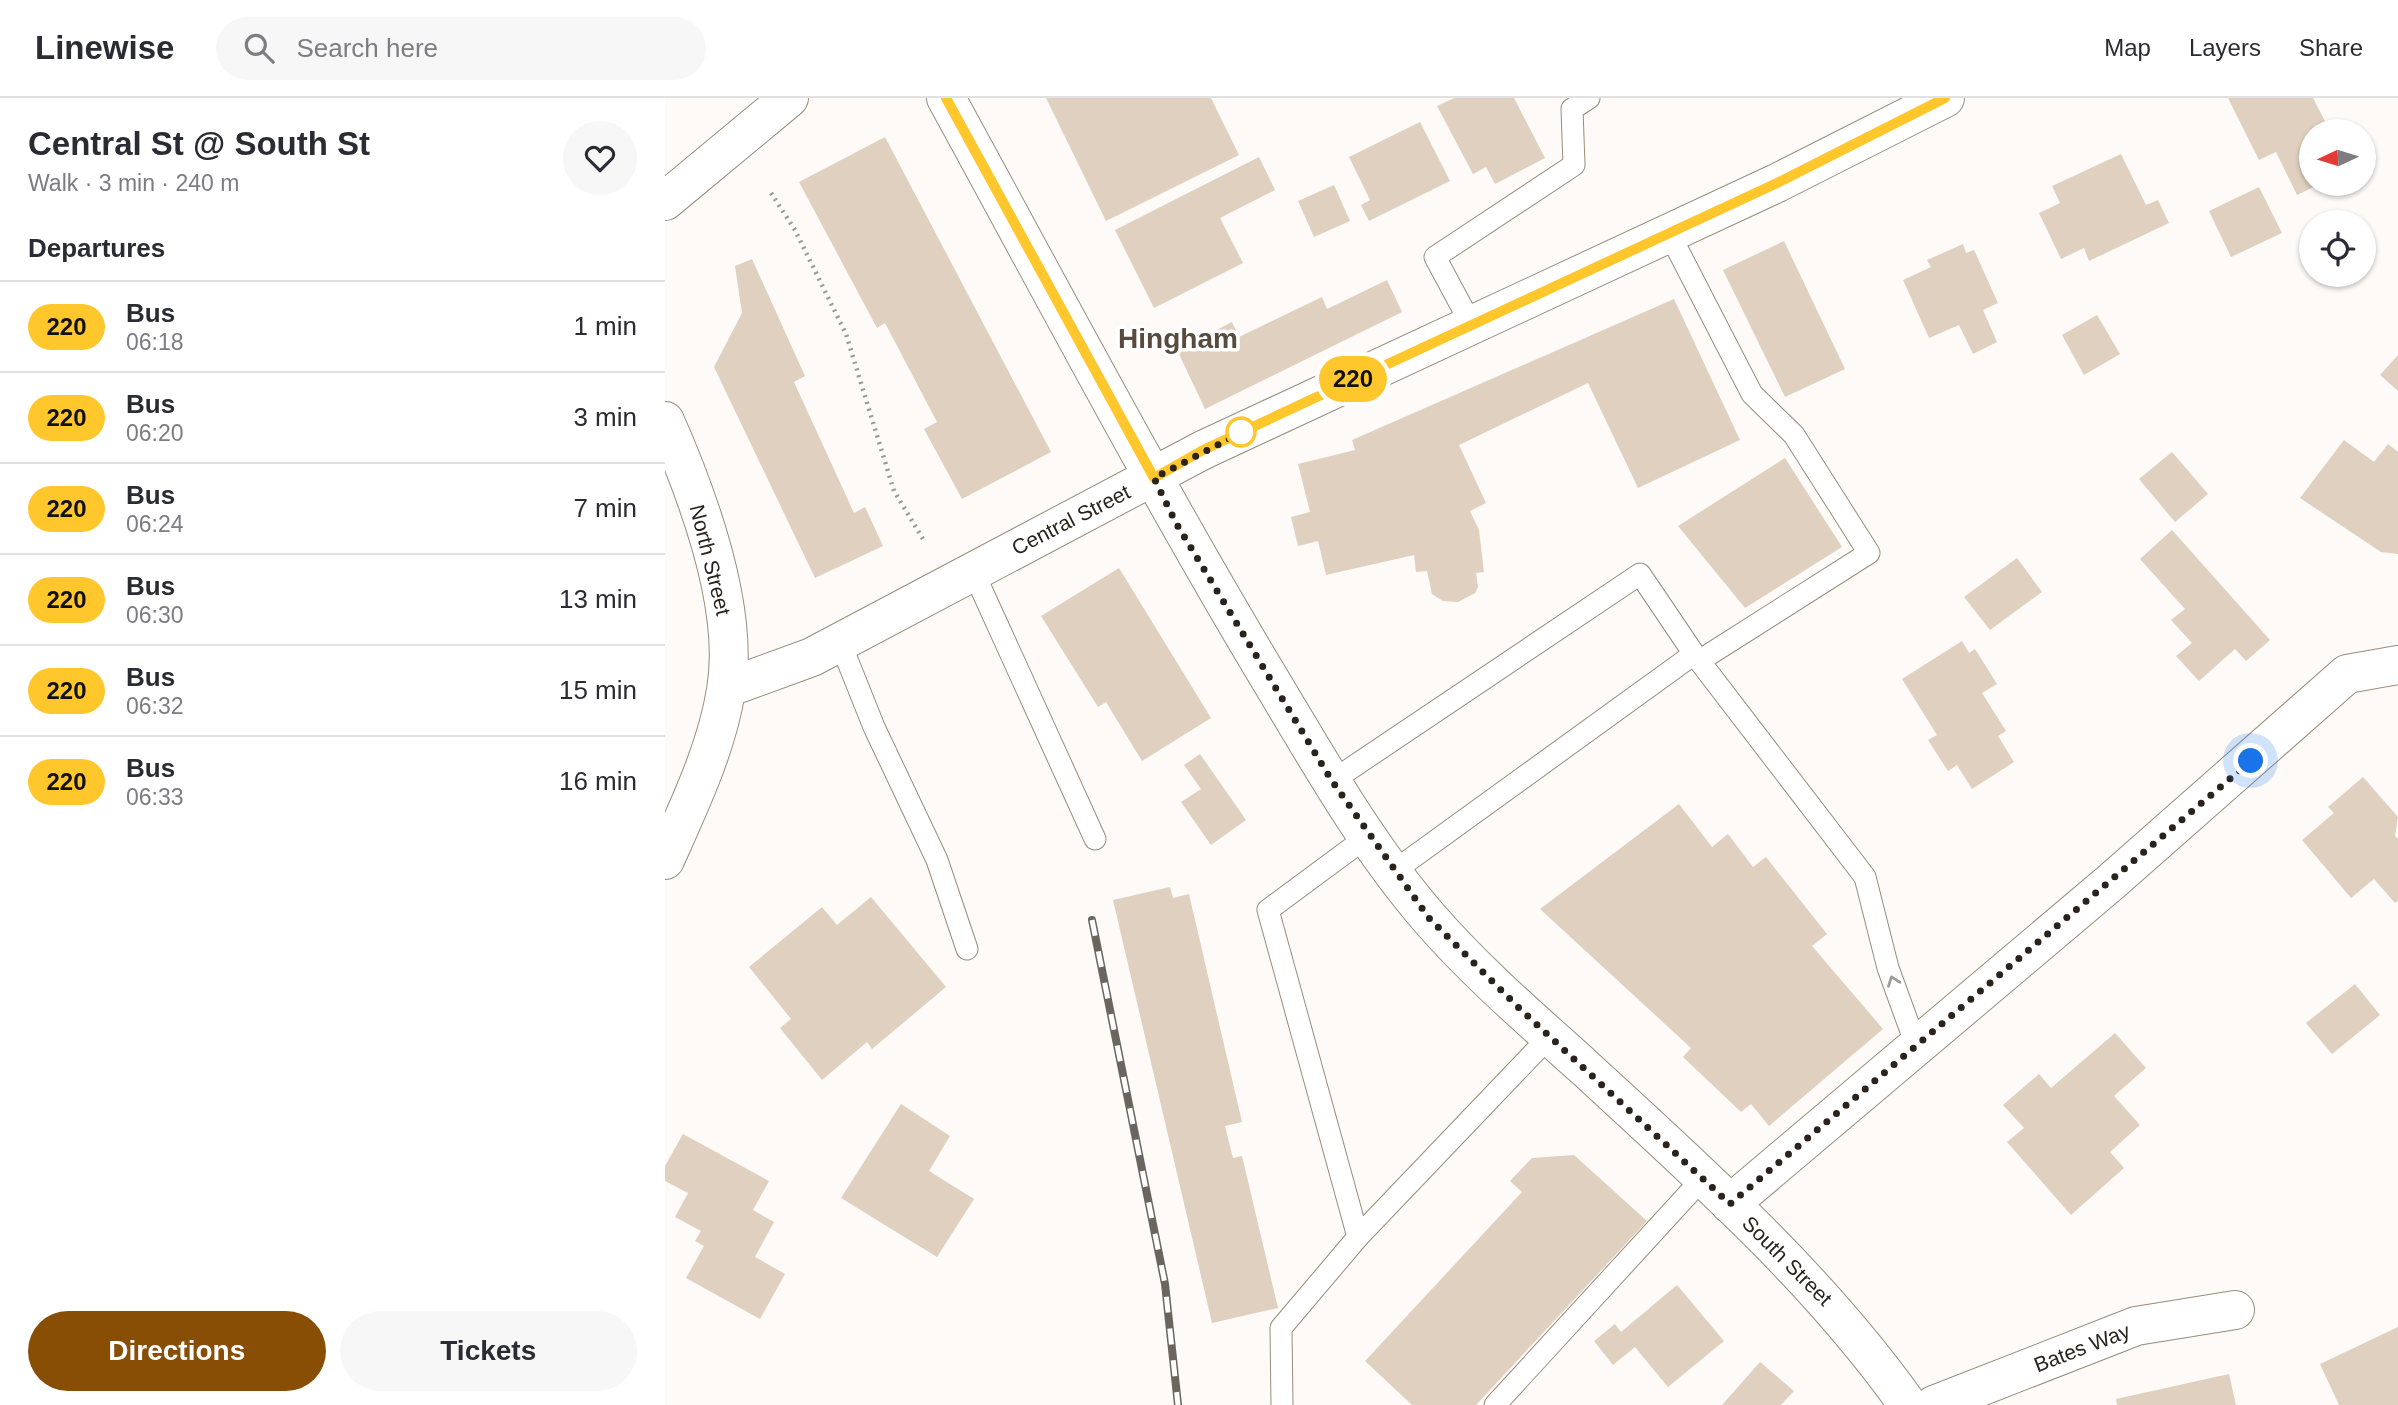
<!DOCTYPE html>
<html lang="en">
<head>
<meta charset="utf-8">
<style>
	body { margin:0; font-family:Arial,sans-serif; background:#f7f7f7; color:#2b2b33; height:100vh; display:flex; flex-direction:column; font-size:26px; white-space:nowrap }
	* { box-sizing:border-box; margin:0 }
	p { font-size:23px; color:#7c7c81 }
	.icon { flex:none; width:38px; height:38px; fill:none; stroke:currentColor; stroke-width:2; stroke-linecap:round; stroke-linejoin:round }
	.map { position:relative; flex:1; overflow:hidden }
	.drawer { display:flex; flex-direction:column; background:#fff; width:665px }
	.drawer>* { flex:none }
	.badge { padding:0 14px; border-radius:23px; font-size:24px; line-height:46px }
	.needle { width:46px; rotate:266deg }
	.fabs { position:absolute; left:1634px; top:21px; display:grid; gap:14px }
	.fabs a { display:grid; place-items:center; width:77px; height:77px; border-radius:50%; background:#fff; box-shadow:0 2px 5px #0004; font-size:35px }
	.you { position:absolute; width:35px; height:35px; margin:-18px; border:5px solid #fff; border-radius:50%; background:#1a73e8; box-shadow:0 0 0 10px #1a73e833 }
	.map>.badge { position:absolute; translate:-50% -50%; box-shadow:0 0 0 4px #fff }
	h2 { padding:0 28px; font-size:26px; line-height:63px }
	.round { display:grid; place-items:center; flex:none; width:74px; height:74px; border-radius:37px; background:#f7f7f7 }
	.headline { display:flex; align-items:center; justify-content:space-between; height:119px; padding:0 28px }
	h1 { font-size:33px; font-weight:800; line-height:52px }
	.primary-button { display:flex; gap:14px; margin-top:auto; padding:14px 28px }
	.primary-button a { flex:1; height:80px; border-radius:42px; background:#884e06; color:#fff; font-size:28px; font-weight:800; line-height:80px; text-align:center }
	.primary-button a+a { background:#f7f7f7; color:#2b2b33 }
	ul { padding:0; list-style:none }
	li { display:flex; align-items:center; gap:21px; height:91px; padding:0 28px; border-top:2px solid #e1e1e2 }
	li div { flex:1 }
	li b { display:block; font-size:26px }
	li em { font-style:normal }
	li .badge { min-width:77px; font-weight:700; text-align:center }
	header { display:flex; align-items:center; gap:42px; box-sizing:border-box; height:98px; padding:0 35px; background:#fff; border-bottom:2px solid #e1e1e2 }
	header strong { font-size:33px }
	nav { display:flex; gap:38px; margin-inline-start:auto; font-size:24px }
	.search { width:490px; height:63px; background:#f7f7f7; display:flex; align-items:center; gap:18px; box-sizing:border-box; padding:0 24px; border-radius:38px; color:#7c7c81; font-size:26px }
	main { display:flex; flex:1; min-height:0 }
	.map>svg:first-child { display:block }
	.building { fill:#e0d0bf }
	.lines { fill:none; stroke-linecap:round; stroke-linejoin:round }
	.service-casing { stroke:#9a8c7c; stroke-width:23 }
	.minor-casing { stroke:#9a8c7c; stroke-width:40 }
	.secondary-casing { stroke:#9a8c7c; stroke-width:40 }
	.path { stroke:#9c9792; stroke-width:4.5; stroke-dasharray:2 5; stroke-linecap:butt }
	.service { stroke:#fff; stroke-width:21 }
	.minor { stroke:#fff; stroke-width:38 }
	.secondary { stroke:#fff; stroke-width:38 }
	.rail-casing { stroke:#6a655f; stroke-width:8 }
	.rail { stroke:#fff; stroke-width:5; stroke-dasharray:16; stroke-linecap:butt }
	.oneway { stroke:#9f9c99 }
	.line-casing { stroke:#fff; stroke-width:16 }
	.line { stroke:#ffc72c; stroke-width:10 }
	.walk { stroke:#29231c; stroke-width:7; stroke-dasharray:0 12.6 }
	.stop-dot { fill:#fff; stroke:#ffc72c; stroke-width:3.5 }
	.labels { text-anchor:middle; stroke-width:7; stroke-linejoin:round; paint-order:stroke }
	.street-label { font-size:21px; fill:#29231c; stroke:#fff }
	.district-label { font-size:28px; font-weight:bold; fill:#584b3d; stroke:#fff }
</style>
</head>
<body>
<header>
<strong>Linewise</strong>
<div class="search"><svg class="icon" aria-label="search" viewBox="0 0 24 24"><circle cx="10" cy="10" r="6"/><path d="M15 15l6 6"/></svg>Search here</div>
<nav><a>Map</a><a>Layers</a><a>Share</a></nav>
</header>
<main>
<section class="drawer">
<div class="headline"><div><h1>Central St @ South St</h1><p>Walk · 3 min · 240 m</p></div><a class="round"><svg class="icon" aria-label="heart" viewBox="0 0 24 24"><path d="M12 20l-8-8c-3-5 5-10 8-4 3-6 11-1 8 4z"/></svg></a></div>
<h2>Departures</h2>
<ul>
<li><span class="badge" style="background:#ffc72c;color:#111">220</span><div><b>Bus</b><p>06:18</p></div><em>1 min</em></li>
<li><span class="badge" style="background:#ffc72c;color:#111">220</span><div><b>Bus</b><p>06:20</p></div><em>3 min</em></li>
<li><span class="badge" style="background:#ffc72c;color:#111">220</span><div><b>Bus</b><p>06:24</p></div><em>7 min</em></li>
<li><span class="badge" style="background:#ffc72c;color:#111">220</span><div><b>Bus</b><p>06:30</p></div><em>13 min</em></li>
<li><span class="badge" style="background:#ffc72c;color:#111">220</span><div><b>Bus</b><p>06:32</p></div><em>15 min</em></li>
<li><span class="badge" style="background:#ffc72c;color:#111">220</span><div><b>Bus</b><p>06:33</p></div><em>16 min</em></li>
</ul>
<div class="primary-button"><a>Directions</a><a>Tickets</a></div>
</section>
<div class="map">
<svg width="1733" height="1307" viewBox="0 0 1733 1307">
	<rect width="100%" height="100%" fill="#fdfaf7"/>
	<g class="building">
		<polygon points="381,0 546,0 574,57 441,123"/>
		<polygon points="789,0 849,0 880,60 830,86 821,69 808,76 772,8"/>
		<polygon points="1563,0 1648,0 1665,33 1647,33 1647,86 1655,86 1632,97 1611,54 1594,62"/>
		<polygon points="755,24 785,83 704,123 696,107 705,102 684,59"/>
		<polygon points="220,39 386,354 297,401 259,331 272,324 220,225 212,230 134,84"/>
		<polygon points="1456,56 1481,107 1493,102 1504,125 1424,163 1419,150 1396,161 1374,115 1395,105 1387,88"/>
		<polygon points="594,59 610,92 555,120 578,165 489,210 450,132"/>
		<polygon points="669,87 685,123 649,139 633,103"/>
		<polygon points="1594,89 1617,135 1566,159 1544,113"/>
		<polygon points="1119,143 1180,271 1120,299 1058,172"/>
		<polygon points="1298,146 1301,155 1309,152 1333,205 1318,212 1332,244 1308,256 1294,227 1264,240 1238,182 1266,169 1262,162"/>
		<polygon points="87,161 140,278 129,284 189,415 200,409 218,448 150,480 49,269 77,215 70,168"/>
		<polygon points="722,182 737,214 540,311 512,252 567,224 574,239 657,199 662,211"/>
		<polygon points="1009,201 1075,342 973,390 923,285 794,347 821,405 805,413 814,432 819,474 811,475 813,489 810,495 793,504 778,503 767,496 762,473 751,474 749,457 661,477 653,443 633,448 626,419 645,414 633,366 690,352 687,342"/>
		<polygon points="1432,217 1455,256 1419,277 1397,237"/>
		<polygon points="1733,257 1733,293 1715,277"/>
		<polygon points="1679,342 1709,364 1723,346 1733,354 1733,456 1716,454 1635,400"/>
		<polygon points="1507,354 1543,396 1510,424 1474,381"/>
		<polygon points="1120,360 1177,449 1080,510 1013,428"/>
		<polygon points="1507,432 1605,542 1581,563 1570,551 1534,583 1511,558 1527,545 1506,522 1520,511 1475,461"/>
		<polygon points="1352,460 1377,494 1325,532 1299,499"/>
		<polygon points="454,470 546,620 477,663 441,604 433,609 376,518"/>
		<polygon points="1297,543 1304,555 1310,551 1332,586 1317,595 1341,633 1333,638 1349,664 1307,691 1292,667 1283,673 1263,642 1272,637 1237,581"/>
		<polygon points="535,656 581,722 546,747 516,704 536,691 519,667"/>
		<polygon points="1698,679 1733,719 1730,738 1733,741 1733,803 1730,805 1709,781 1686,800 1637,742 1669,715 1663,709"/>
		<polygon points="1014,706 1047,749 1063,736 1088,769 1101,759 1162,836 1147,848 1218,931 1104,1028 1086,1006 1076,1014 1018,959 1026,950 875,811"/>
		<polygon points="505,789 508,800 524,796 577,1024 560,1028 568,1060 577,1058 613,1210 547,1225 448,802"/>
		<polygon points="206,799 281,889 207,951 202,944 157,982 115,930 126,921 84,869 157,809 172,827"/>
		<polygon points="1690,886 1715,917 1667,956 1641,925"/>
		<polygon points="1450,935 1481,970 1449,998 1475,1027 1445,1054 1459,1070 1406,1117 1342,1044 1359,1030 1338,1007 1374,976 1386,990"/>
		<polygon points="236,1006 285,1038 264,1073 309,1101 272,1159 176,1100"/>
		<polygon points="18,1036 104,1083 88,1112 109,1124 90,1159 120,1176 95,1221 21,1180 39,1148 30,1143 36,1133 10,1119 23,1095 0,1083 0,1068"/>
		<polygon points="909,1057 982,1123 811,1307 747,1307 700,1263 857,1094 845,1083 867,1060"/>
		<polygon points="1012,1187 1059,1243 1003,1289 970,1249 948,1267 929,1243 950,1226 956,1234"/>
		<polygon points="1733,1229 1733,1307 1674,1307 1655,1266"/>
		<polygon points="1095,1264 1129,1293 1116,1307 1057,1307"/>
		<polygon points="1564,1276 1571,1307 1452,1307 1451,1301"/>
	</g>
	<g class="lines">
		<g class="service-casing">
			<g id="service">
				<polyline points="1004,135 1087,296 1129,337 1204,455 1034,563"/>
				<polyline points="806,226 770,159 909,67 907,11 924,0"/>
				<polyline points="308,473 430,741"/>
				<polyline points="175,544 209,629 272,762 302,851"/>
				<polyline points="1029,556 1200,779 1223,870 1251,947"/>
				<polyline points="667,683 975,476 1029,556 729,773"/>
				<polyline points="703,738 603,812 693,1139 885,938"/>
				<polyline points="617,1307 616,1230 693,1139"/>
				<polyline points="830,1307 1038,1080"/>
			</g>
		</g>
		<g class="minor-casing">
			<g id="minor">
				<polyline points="1065,1106 1446,784 1682,576 1733,567"/>
				<polyline points="1269,1307 1471,1228 1570,1212"/>
			</g>
		</g>
		<g class="secondary-casing">
			<g id="secondary">
				<path d="M281,0C385,190 486,382 597,568C649,654 699,745 765,821C812,875 867,922 919,969C1034,1075 1152,1179 1243,1307"/>
				<polyline points="0,103 124,0"/>
				<path d="M0,323C33,398 75,510 61,592C52,650 24,708 0,762"/>
				<polyline points="62,590 147,559 538,352 1112,85 1280,0"/>
			</g>
		</g>
		<polyline class="path" points="106,95 130,132 181,236 229,393 258,441"/>
		<use href="#service" class="service"/>
		<use href="#minor" class="minor"/>
		<use href="#secondary" class="secondary"/>
		<g class="rail-casing">
			<polyline id="rail" points="427,822 500,1186 513,1307"/>
		</g>
		<use href="#rail" class="rail"/>
	</g>
	<defs><path id="oneway-chevron" d="M-2-3.5L2.5 0L-2 3.5" fill="none" stroke-width="1.6" stroke-linecap="round" stroke-linejoin="round" transform="scale(1.75)"/></defs>
	<use class="oneway" href="#oneway-chevron" transform="translate(1228 883) rotate(-110)"/>
	<g class="lines">
		<g class="line-casing">
			<polyline id="line" points="281,0 489,380 538,352 1112,85 1280,0"/>
		</g>
		<use href="#line" class="line"/>
		<polyline class="walk" points="576,334 587,329 489,380 511,425 667,683 764,820 853,909 1065,1106 1586,663"/>
	</g>
	<circle class="stop-dot" cx="576" cy="334" r="14"/>
	<g class="labels">
		<g class="street-label">
			<text transform="translate(406 422) rotate(-27)" y="7">Central Street</text>
			<text transform="translate(45 462) rotate(76)" y="7">North Street</text>
			<text transform="translate(1122 1163) rotate(45)" y="7">South Street</text>
			<text transform="translate(1417 1250) rotate(-21)" y="7">Bates Way</text>
		</g>
		<g class="district-label">
			<text x="513" y="250">Hingham</text>
		</g>
	</g>
</svg>
<div class="fabs">
<a><svg class="needle" viewBox="-14 -14 28 28"><path d="M0-13l5 13h-10z" fill="#e53935"/><path d="M0 13l5-13h-10z" fill="#7c7c81"/></svg></a>
<a><svg class="icon" aria-label="locate" viewBox="0 0 24 24"><circle cx="12" cy="12" r="6"/><path d="M12 2v4M12 18v4M2 12h4M18 12h4"/></svg></a>
</div>
<div class="you" style="left:1586px;top:663px"></div>
<b class="badge" style="left:688px;top:281px;background:#ffc72c;color:#111">220</b>
</div>
</main>
</body>
</html>
